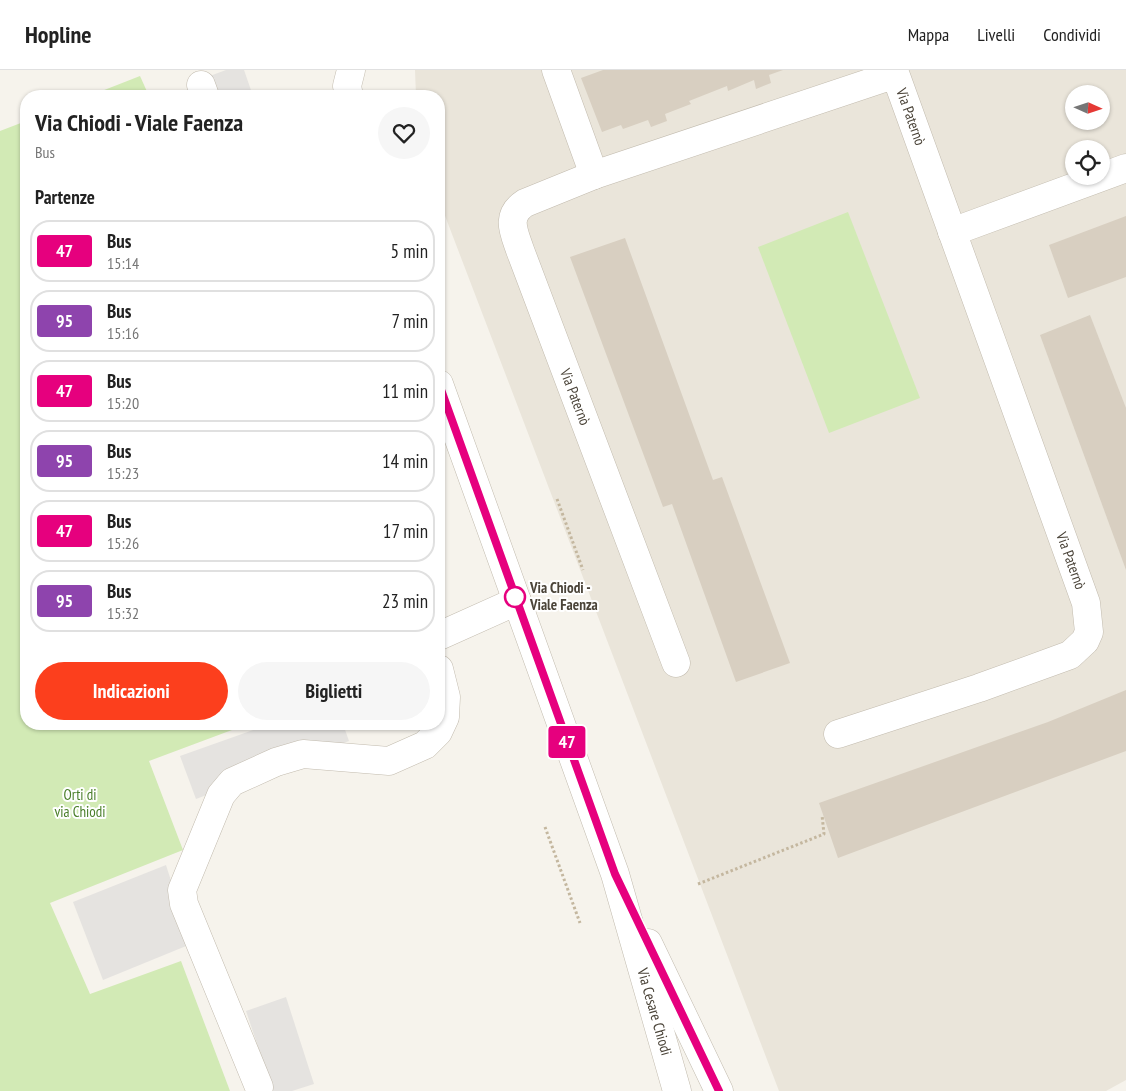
<!DOCTYPE html>
<html lang="it">
<head>
<meta charset="utf-8">
<style>
	body { margin:0; font-family:"PT Sans Narrow",sans-serif; background:#f6f6f6; color:#222; height:100vh; display:flex; flex-direction:column; font-size:19px; white-space:nowrap }
	* { box-sizing:border-box; margin:0 }
	p { font-size:16px; color:#767676 }
	.icon { flex:none; width:28px; height:28px; fill:none; stroke:currentColor; stroke-width:2; stroke-linecap:round; stroke-linejoin:round }
	.map { position:relative; flex:1; overflow:hidden }
	.details { position:absolute; left:20px; top:20px; width:425px; height:640px; display:flex; flex-direction:column; background:#fff; border-radius:20px; box-shadow:0 1px 4px #0004 }
	.details>* { flex:none }
	.badge { padding:0 10px; border-radius:4px; font-size:18px; line-height:32px }
	.needle { width:32px; rotate:93deg }
	.buttons { position:absolute; left:1065px; top:15px; display:grid; gap:10px }
	.buttons a { display:grid; place-items:center; width:45px; height:45px; border-radius:50%; background:#fff; box-shadow:0 1px 4px #0004; font-size:25px }
	.map>.badge { position:absolute; translate:-50% -50%; box-shadow:0 0 0 2px #fff }
	h2 { padding:0 15px; font-size:19px; line-height:45px }
	.round { display:grid; place-items:center; flex:none; width:52px; height:52px; border-radius:26px; background:#f6f6f6 }
	.summary { display:flex; align-items:center; justify-content:space-between; height:85px; padding:0 15px }
	h1 { font-size:24px; font-weight:700; line-height:38px }
	.cta { display:flex; gap:10px; margin-top:auto; padding:10px 15px }
	.cta a { flex:1; height:58px; border-radius:30px; background:#fc3f1d; color:#fff; font-size:20px; font-weight:700; line-height:58px; text-align:center }
	.cta a+a { background:#f6f6f6; color:#222 }
	ul { padding:0; list-style:none }
	li { display:flex; align-items:center; gap:15px; height:62px; margin:0 10px 8px; padding:0 5px; border:2px solid #e0e0e0; border-radius:20px }
	li div { flex:1 }
	li b { display:block; font-size:19px }
	li em { font-style:normal }
	li .badge { min-width:55px; font-weight:700; text-align:center }
	header { display:flex; align-items:center; gap:30px; box-sizing:border-box; height:70px; padding:0 25px; background:#fff; border-bottom:1px solid #e0e0e0 }
	header strong { font-size:24px }
	nav { display:flex; gap:28px; margin-inline-start:auto; font-size:18px }
	.map>svg:first-child { display:block }
	.residential { fill:#eae5da; fill-rule:evenodd }
	.green { fill:#d2eab5 }
	.parking { fill:#e5e3e0 }
	.building { fill:#d8cfc1 }
	.lines { fill:none; stroke-linecap:round; stroke-linejoin:round }
	.minor-casing { stroke:#c2bbae; stroke-width:29 }
	.path { stroke:#c4b79f; stroke-width:3; stroke-dasharray:2.5 2.5; stroke-linecap:butt }
	.minor { stroke:#fff; stroke-width:28 }
	.line-casing { stroke:#fff; stroke-width:11 }
	.line { stroke:#e6007e; stroke-width:8 }
	.stop-dot { fill:#fff; stroke:#e6007e; stroke-width:2.5 }
	.labels { text-anchor:middle; stroke-width:4; stroke-linejoin:round; paint-order:stroke }
	.street-label { font-size:15px; fill:#4b4439; stroke:#fff }
	.stop-label { font-size:15px; font-weight:bold; fill:#4b4439; stroke:#fff; text-anchor:start }
	.park-label { font-size:15px; fill:#4a7f2a; stroke:#fff }
</style>
</head>
<body>
<header>
<strong>Hopline</strong>
<nav><a>Mappa</a><a>Livelli</a><a>Condividi</a></nav>
</header>
<div class="map">
<svg width="1126" height="1021" viewBox="0 0 1126 1021">
	<rect width="100%" height="100%" fill="#f6f3ec"/>
	<path class="residential" d="M415,0H1126V1010L1106,1021H779L439,130V26H416ZM1074,24H1101V51H1074ZM1074,79H1101V106H1074Z"/>
	<g class="green">
		<polygon points="140,6 149,26 89,26"/>
		<polygon points="26,51 26,654 248,654 149,691 183,780 50,833 90,924 181,891 230,1021 0,1021 0,61"/>
		<polygon points="848,142 920,328 829,363 758,177"/>
	</g>
	<g class="parking">
		<polygon points="226,0 244,0 253,26 215,26 207,7"/>
		<polygon points="270,654 343,654 349,671 196,729 180,686"/>
		<polygon points="166,795 191,874 103,910 73,832"/>
		<polygon points="286,927 314,1014 292,1021 273,1021 246,941"/>
	</g>
	<g class="building">
		<polygon points="603,0 783,0 769,5 771,13 756,19 754,10 728,21 727,16 689,31 691,34 665,44 667,51 651,57 648,50 623,59 621,55 602,62 581,8"/>
		<polygon points="1126,146 1126,207 1068,228 1049,175"/>
		<polygon points="625,168 713,410 722,407 790,593 736,612 672,434 663,437 570,187"/>
		<polygon points="1090,245 1126,338 1126,500 1040,265"/>
		<polygon points="1126,620 1126,681 838,788 819,733 1048,652"/>
	</g>
	<g class="lines">
		<g class="minor-casing">
			<g id="minor">
				<polyline points="556,0 594,105"/>
				<polyline points="201,15 205,26"/>
				<polyline points="349,26 347,16 351,0"/>
				<polyline points="952,162 1126,98"/>
				<path id="s1" d="M439,314L615,804L677,1021"/>
				<polyline points="439,566 517,531"/>
				<path id="s2" d="M676,593L520,180C514,162 505,146 525,133L594,105L890,6H896L1086,533L1089,562L1085,571L1070,585L979,618L838,664"/>
				<polyline points="648,873 719,1021"/>
				<polyline points="259,1017 184,834 182,820 221,725 232,712 276,692 303,684 389,691 425,675 438,662 445,647 446,627 439,599"/>
			</g>
		</g>
		<g class="path">
			<polyline points="557,429 583,500"/>
			<polyline points="545,757 580,853"/>
			<polyline points="698,814 824,764 822,745"/>
		</g>
		<use href="#minor" class="minor"/>
	</g>
	<g class="lines">
		<g class="line-casing">
			<polyline id="line" points="439,314 615,804 719,1021"/>
		</g>
		<use href="#line" class="line"/>
	</g>
	<circle class="stop-dot" cx="515" cy="527" r="10"/>
	<g class="labels">
		<g class="street-label">
			<text dy="5" stroke="none"><textPath href="#s2" startOffset="930">Via Paternò</textPath></text>
			<text transform="translate(575 327) rotate(69)" y="5">Via Paternò</text>
			<text dy="5" stroke="none"><textPath href="#s2" startOffset="1402">Via Paternò</textPath></text>
			<text dy="5" stroke="none"><textPath href="#s1" startOffset="664">Via Cesare Chiodi</textPath></text>
		</g>
		<g class="stop-label">
			<text x="530" y="523">Via Chiodi -<tspan x="530" dy="17">Viale Faenza</tspan></text>
		</g>
		<g class="park-label">
			<text x="80" y="730">Orti di<tspan x="80" dy="17">via Chiodi</tspan></text>
		</g>
	</g>
</svg>
<div class="buttons">
<a><svg class="needle" viewBox="-14 -14 28 28"><path d="M0-13l5 13h-10z" fill="#e53935"/><path d="M0 13l5-13h-10z" fill="#767676"/></svg></a>
<a><svg class="icon" aria-label="locate" viewBox="0 0 24 24"><circle cx="12" cy="12" r="6"/><path d="M12 2v4M12 18v4M2 12h4M18 12h4"/></svg></a>
</div>
<b class="badge" style="left:567px;top:672px;background:#e6007e;color:#fff">47</b>
<section class="details">
<div class="summary"><div><h1>Via Chiodi - Viale Faenza</h1><p>Bus</p></div><a class="round"><svg class="icon" aria-label="heart" viewBox="0 0 24 24"><path d="M12 20l-8-8c-3-5 5-10 8-4 3-6 11-1 8 4z"/></svg></a></div>
<h2>Partenze</h2>
<ul>
<li><span class="badge" style="background:#e6007e;color:#fff">47</span><div><b>Bus</b><p>15:14</p></div><em>5 min</em></li>
<li><span class="badge" style="background:#8e44ad;color:#fff">95</span><div><b>Bus</b><p>15:16</p></div><em>7 min</em></li>
<li><span class="badge" style="background:#e6007e;color:#fff">47</span><div><b>Bus</b><p>15:20</p></div><em>11 min</em></li>
<li><span class="badge" style="background:#8e44ad;color:#fff">95</span><div><b>Bus</b><p>15:23</p></div><em>14 min</em></li>
<li><span class="badge" style="background:#e6007e;color:#fff">47</span><div><b>Bus</b><p>15:26</p></div><em>17 min</em></li>
<li><span class="badge" style="background:#8e44ad;color:#fff">95</span><div><b>Bus</b><p>15:32</p></div><em>23 min</em></li>
</ul>
<div class="cta"><a>Indicazioni</a><a>Biglietti</a></div>
</section>
</div>
</body>
</html>
